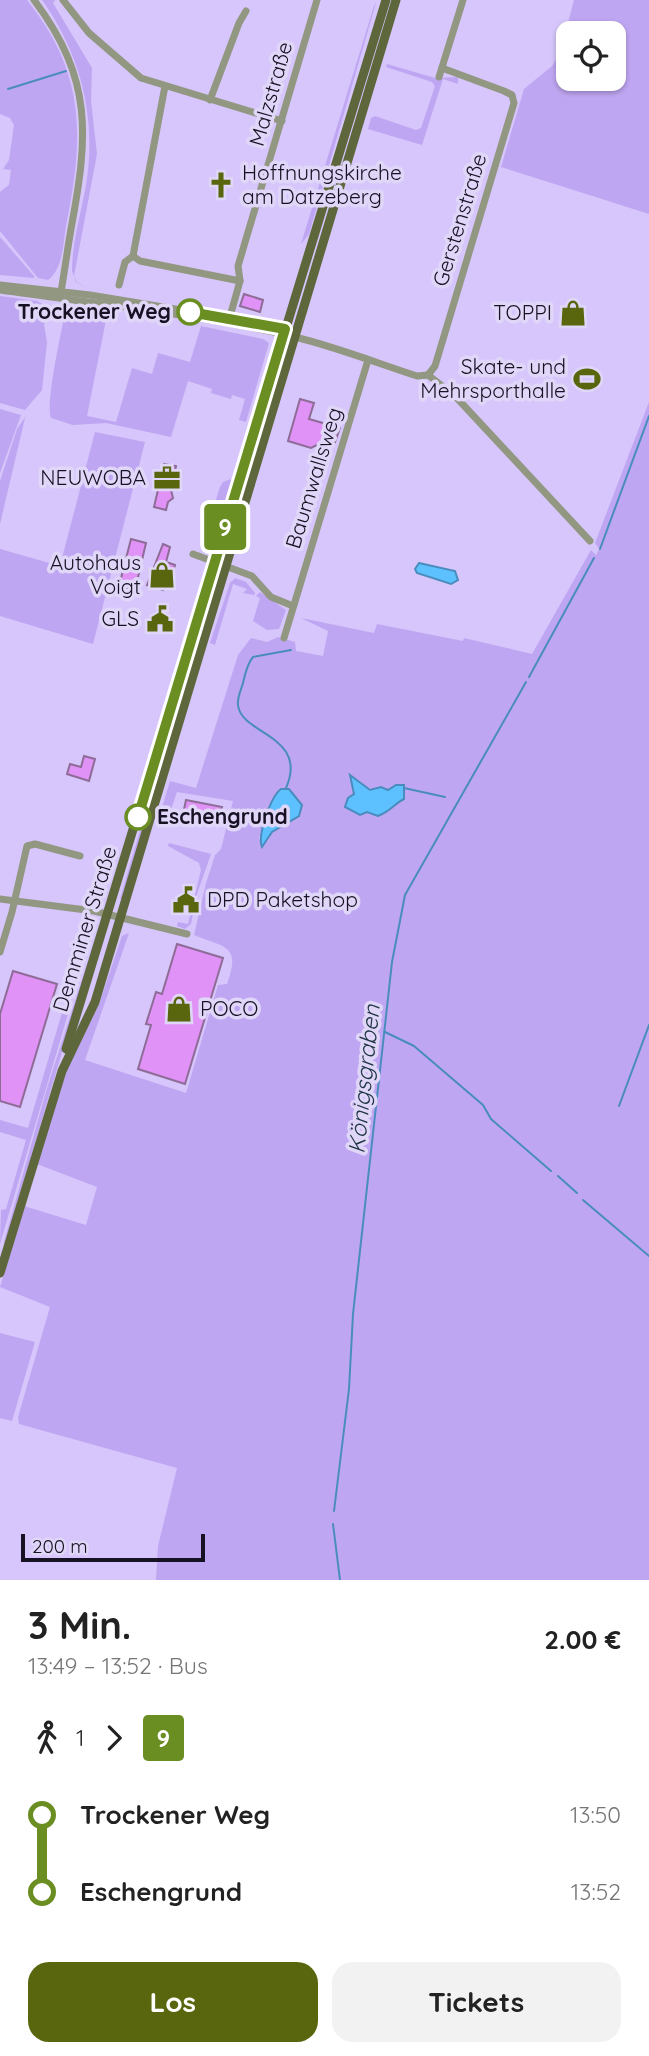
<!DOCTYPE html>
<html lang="de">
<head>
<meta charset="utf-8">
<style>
	body { margin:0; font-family:Quicksand,sans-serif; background:#f2f2f2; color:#222; height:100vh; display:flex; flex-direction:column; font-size:26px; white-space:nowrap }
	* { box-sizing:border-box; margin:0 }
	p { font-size:23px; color:#767676 }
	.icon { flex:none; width:38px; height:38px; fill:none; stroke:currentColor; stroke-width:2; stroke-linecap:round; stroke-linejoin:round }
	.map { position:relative; height:1580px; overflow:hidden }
	.sheet { display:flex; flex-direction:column; background:#fff; flex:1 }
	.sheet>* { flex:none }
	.badge { padding:0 14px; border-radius:5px; font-size:24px; line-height:46px }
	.tools { position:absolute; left:556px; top:21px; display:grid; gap:14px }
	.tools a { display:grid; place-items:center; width:70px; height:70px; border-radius:14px; background:#fff; box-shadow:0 2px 5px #0004; font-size:35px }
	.scale { position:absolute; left:21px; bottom:18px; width:184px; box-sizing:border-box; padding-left:7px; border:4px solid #171124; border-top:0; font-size:19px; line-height:24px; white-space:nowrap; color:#171124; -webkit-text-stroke:5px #e0d7f8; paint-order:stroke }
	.map>.badge { position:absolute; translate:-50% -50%; box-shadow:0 0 0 4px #fff }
	.legs { display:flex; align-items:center; gap:10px; height:77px; padding:0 28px; font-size:23px }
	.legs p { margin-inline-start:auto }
	.head { display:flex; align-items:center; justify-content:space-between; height:119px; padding:0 28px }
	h1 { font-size:38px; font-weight:800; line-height:52px }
	.cta { display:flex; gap:14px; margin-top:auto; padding:14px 28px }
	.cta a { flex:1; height:80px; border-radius:21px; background:#59660d; color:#fff; font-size:28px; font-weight:800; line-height:80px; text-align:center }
	.cta a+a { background:#f2f2f2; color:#222 }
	ul { padding:0 28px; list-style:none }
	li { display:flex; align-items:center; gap:24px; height:77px; font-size:26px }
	li i { display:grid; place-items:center; width:10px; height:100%; margin:0 9px; background:currentColor }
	li i::after { content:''; width:18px; height:18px; margin:-9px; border:5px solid; border-radius:50%; background:#fff }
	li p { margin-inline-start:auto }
	li:first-child i { background:linear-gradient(#0000 50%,currentColor 0) }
	li:last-child i { background:linear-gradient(currentColor 50%,#0000 0) }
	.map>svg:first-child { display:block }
	.green { fill:#bfa6f2; fill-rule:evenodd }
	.water { fill:#5ec1ff; stroke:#498cbd; stroke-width:2 }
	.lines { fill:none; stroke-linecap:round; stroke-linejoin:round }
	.stream { stroke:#498cbd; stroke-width:2 }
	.building { fill:#e092f6; stroke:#8e6c97; stroke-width:2 }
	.minor { stroke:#919780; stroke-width:7 }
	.major { stroke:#5e673c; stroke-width:9 }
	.line-1-casing { stroke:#fff; stroke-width:16 }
	.line-1 { stroke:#6b8e23; stroke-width:10 }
	.stop-1-dot { fill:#fff; stroke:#6b8e23; stroke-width:3.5 }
	.labels { text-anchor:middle; stroke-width:7; stroke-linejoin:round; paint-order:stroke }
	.street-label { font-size:21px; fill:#171124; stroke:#e0d7f8 }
	.poi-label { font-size:21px; fill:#171124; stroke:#e0d7f8; text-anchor:end }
	.stop-label { font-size:21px; font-weight:bold; fill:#171124; stroke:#e0d7f8; text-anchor:end }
	.water-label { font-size:23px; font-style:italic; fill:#203644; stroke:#e0d7f8 }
</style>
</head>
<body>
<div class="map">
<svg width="649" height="1580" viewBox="0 0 649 1580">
	<rect width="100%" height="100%" fill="#d6c6fb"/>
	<g class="green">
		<path d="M0,0H27C86,74 84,137 66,226C63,244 63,269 48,280L38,278L0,231V192L9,185L11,170L3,169L9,160L14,125L10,118L0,114Z"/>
		<path d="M42,0H55L53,3L92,68L91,101L97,154L74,276L77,282L86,288L76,282L72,271C72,242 81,214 86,185C97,118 81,55 42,0Z"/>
		<path d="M574,0H649V214L501,167L524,89L552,66L560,53ZM569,33H614V79H569Z"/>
		<polygon points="376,3 309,234 301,244 374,6"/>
		<polygon points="387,64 435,78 458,77 458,84 443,79 422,145 368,129 371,118 375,116 416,130 421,128 435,86 432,82 386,67"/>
		<polygon points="0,237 34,276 34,278 0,275"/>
		<polygon points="0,296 37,301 50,308 44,325 47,342 42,390 25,410 0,403"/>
		<path d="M69,307L108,310L87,416L116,422L132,368L152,374L158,353L190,362L201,326L263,339L269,343L246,422L239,420L245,399L232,395L231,399L211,393L212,389L188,381L171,437L106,423L73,425L51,418C45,404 62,328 66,309Z"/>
		<polygon points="281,357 267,414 225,548"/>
		<path d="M649,402V1580H156L158,1546L177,1468L19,1424L18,1417L50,1307L0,1287L24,1206L86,1225L97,1187L37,1164L65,1071L99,1004L122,936L129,933L85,1060L186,1093L218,985L227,984C241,945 226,948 194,935L206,883L215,855L221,849L233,801L177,792L171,809L158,821L170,781L196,788L238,655L251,638L267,642L278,637L295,642L296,651L323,656L328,631L301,618L374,633L377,624L463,641L464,638L532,654L591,550L596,555L599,549L595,543ZM351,776L370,790L381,787L388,791L378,816L367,812L360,814L345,807L354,794ZM293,793L299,816L272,832L268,841L259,839L270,804Z"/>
		<polygon points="0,409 21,415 0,473"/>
		<polygon points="26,416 25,418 0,524 0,481 17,429"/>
		<polygon points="95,432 145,442 93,644 0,616 0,549 60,566"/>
		<polygon points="231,479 229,494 208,547 202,543 220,487 223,482"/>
		<polygon points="215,575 204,623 122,899 120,899"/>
		<polygon points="235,578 246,582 255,593 254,595 243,593 247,589 233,584 215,645 210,643 230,583"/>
		<polygon points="260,592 286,610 279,629 267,630 253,621 260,598 256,596"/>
		<polygon points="169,843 211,854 196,897 191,924 185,929 177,926 178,922 188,924 201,870 199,863 168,846"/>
		<polygon points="89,921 94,926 0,1244 1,1210 6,1209 26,1140 0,1132 0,1120 28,1128"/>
		<polygon points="98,930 5,1245 4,1242 47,1088"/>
		<polygon points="0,1333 35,1342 12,1421 0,1418"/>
	</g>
	<g class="water">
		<polygon points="419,563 455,571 458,580 451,584 417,573 415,569"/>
		<path d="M350,775L370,790L381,787L388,790L396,785H404V799C394,804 391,811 378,816L367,812L360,815L345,807L348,798L354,794Z"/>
		<path d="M281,789H289L302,805L299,816L272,832L262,847C257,836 271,796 281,789Z"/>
	</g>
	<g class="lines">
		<g class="stream">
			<polyline points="8,89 66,71"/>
			<polyline points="600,549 649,416"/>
			<polyline points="529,677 594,558"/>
			<path d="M286,788C309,735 241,735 238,705C237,698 241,690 243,683C245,674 247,664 253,657L291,650"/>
			<polyline points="404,788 445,797"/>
			<polyline points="385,1032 414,1046 483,1105 491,1119 551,1171"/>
			<polyline points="619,1106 649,1025"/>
			<polyline points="558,1176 577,1193"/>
			<polyline points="583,1200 649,1256"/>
			<polyline points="334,1511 349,1389 353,1314 392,962 405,895 526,682"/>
			<polyline points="333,1524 340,1580"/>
		</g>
	</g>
	<g class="building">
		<polygon points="244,294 263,300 260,312 240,306"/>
		<polygon points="300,399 314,403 309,419 340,428 335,442 327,440 311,448 288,441"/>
		<polygon points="164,464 176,466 171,490 173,498 168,502 166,510 154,507"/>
		<polygon points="131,539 146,543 135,590 119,586"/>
		<polygon points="163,544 170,547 166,562 175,565 169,586 165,585 163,590 147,585"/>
		<polygon points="84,756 95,759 89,781 67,774 70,764 81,767"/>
		<polygon points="186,800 222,807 218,821 183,814"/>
		<polygon points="177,944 223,958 185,1084 138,1069 151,1025 146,1024 156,992 162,994"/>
		<polygon points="13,971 57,984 20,1107 0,1101 0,1014"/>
	</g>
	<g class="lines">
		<g class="minor">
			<path d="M34,0C94,80 88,137 71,229C67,252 64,275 60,298"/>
			<polyline points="63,0 89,33 141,78 282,121"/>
			<polyline points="439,77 463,0"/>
			<polyline points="165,86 133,256 140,261 240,281"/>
			<polyline points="210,100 239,23 246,11"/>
			<polyline points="0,285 90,295 273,325 289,332"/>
			<polyline points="119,285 125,262 133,256"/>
			<path d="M0,290C98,304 198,314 295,337C336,347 377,363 417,376L428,375"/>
			<polyline points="229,320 240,281 238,266 317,0"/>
			<polyline points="428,375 435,366 514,103 512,95 504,91 442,68"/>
			<polyline points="428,375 455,396 590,541"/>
			<polyline points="193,554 252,576 271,597 293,606"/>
			<polyline points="284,638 368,360"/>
			<polyline points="0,899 94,911 187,934"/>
			<polyline points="0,952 12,912 27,846 35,844 80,856"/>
		</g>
		<g class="major">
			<polyline points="66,1049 386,0"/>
			<polyline points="0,1273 62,1071 95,1002 396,0"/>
		</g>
	</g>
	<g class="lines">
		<g class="line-1-casing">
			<polyline id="line-1" points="138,817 285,329 190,312"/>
		</g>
		<use href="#line-1" class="line-1"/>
	</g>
	<defs>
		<g id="church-bare" transform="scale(2.1)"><path d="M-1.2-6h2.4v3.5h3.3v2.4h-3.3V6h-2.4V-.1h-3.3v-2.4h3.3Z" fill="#59660d" stroke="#e0d7f8" stroke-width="2.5" paint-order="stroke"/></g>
		<g id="shop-bare" transform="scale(2.1)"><path d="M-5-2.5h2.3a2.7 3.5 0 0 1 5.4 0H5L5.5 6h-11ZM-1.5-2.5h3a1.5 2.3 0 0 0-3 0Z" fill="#59660d" stroke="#e0d7f8" stroke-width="2.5" paint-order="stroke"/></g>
		<g id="stadium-bare" transform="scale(2.1)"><path d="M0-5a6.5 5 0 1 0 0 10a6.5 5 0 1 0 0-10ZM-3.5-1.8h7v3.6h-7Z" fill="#59660d" stroke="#e0d7f8" stroke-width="2.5" paint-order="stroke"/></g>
		<g id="office-bare" transform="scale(2.1)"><path d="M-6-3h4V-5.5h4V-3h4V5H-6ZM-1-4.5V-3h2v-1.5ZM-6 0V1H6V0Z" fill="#59660d" stroke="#e0d7f8" stroke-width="2.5" paint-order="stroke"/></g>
		<g id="civic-bare" transform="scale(2.1)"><path d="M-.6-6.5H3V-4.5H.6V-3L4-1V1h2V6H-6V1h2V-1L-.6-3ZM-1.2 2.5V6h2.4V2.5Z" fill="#59660d" stroke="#e0d7f8" stroke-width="2.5" paint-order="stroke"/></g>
	</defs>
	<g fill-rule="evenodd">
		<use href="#church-bare" x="221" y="185"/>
		<use href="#shop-bare" x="573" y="313"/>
		<use href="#stadium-bare" x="587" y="379"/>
		<use href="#office-bare" x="167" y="478"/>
		<use href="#shop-bare" x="162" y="575"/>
		<use href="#civic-bare" x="160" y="619"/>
		<use href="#civic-bare" x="186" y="900"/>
		<use href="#shop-bare" x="179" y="1009"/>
	</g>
	<g class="stop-1-dot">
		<circle cx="190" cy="312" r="12"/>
		<circle cx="138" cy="817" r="12"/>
	</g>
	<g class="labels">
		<g class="street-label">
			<text transform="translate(271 94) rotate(-74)" y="7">Malzstraße</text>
			<text transform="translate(460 220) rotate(-73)" y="7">Gerstenstraße</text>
			<text transform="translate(314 478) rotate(-73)" y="7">Baumwallsweg</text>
			<text transform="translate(85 929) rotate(-73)" y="7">Demminer Straße</text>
		</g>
		<g class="poi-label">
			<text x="242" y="180" text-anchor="start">Hoffnungskirche<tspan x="242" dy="24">am Datzeberg</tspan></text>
			<text x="552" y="320">TOPPI</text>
			<text x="566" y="374">Skate- und<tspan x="566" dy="24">Mehrsporthalle</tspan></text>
			<text x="146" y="485">NEUWOBA</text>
			<text x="141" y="570">Autohaus<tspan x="141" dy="24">Voigt</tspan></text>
			<text x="139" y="626">GLS</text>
			<text x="207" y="907" text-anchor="start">DPD Paketshop</text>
			<text x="200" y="1016" text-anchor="start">POCO</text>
		</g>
		<g class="stop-label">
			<text x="171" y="319">Trockener Weg</text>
			<text x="157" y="824" text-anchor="start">Eschengrund</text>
		</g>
		<g class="water-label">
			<text transform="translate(364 1079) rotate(-84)" y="8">Königsgraben</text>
		</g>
	</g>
</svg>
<div class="tools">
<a><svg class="icon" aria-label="locate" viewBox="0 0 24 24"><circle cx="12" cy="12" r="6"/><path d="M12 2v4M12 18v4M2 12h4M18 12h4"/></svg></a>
</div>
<div class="scale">200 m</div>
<b class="badge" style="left:225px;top:527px;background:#6b8e23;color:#fff">9</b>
</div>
<section class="sheet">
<div class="head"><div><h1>3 Min.</h1><p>13:49 – 13:52 · Bus</p></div><b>2.00 €</b></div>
<div class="legs"><svg class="icon" aria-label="walk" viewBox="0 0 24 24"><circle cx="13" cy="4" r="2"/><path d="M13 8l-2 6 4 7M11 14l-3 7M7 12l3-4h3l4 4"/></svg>1<svg class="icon" aria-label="forward" viewBox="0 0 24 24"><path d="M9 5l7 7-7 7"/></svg><b class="badge" style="background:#6b8e23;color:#fff">9</b></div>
<ul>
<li><i style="color:#6b8e23"></i><b>Trockener Weg</b><p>13:50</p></li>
<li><i style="color:#6b8e23"></i><b>Eschengrund</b><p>13:52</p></li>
</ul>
<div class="cta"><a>Los</a><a>Tickets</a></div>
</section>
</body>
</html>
